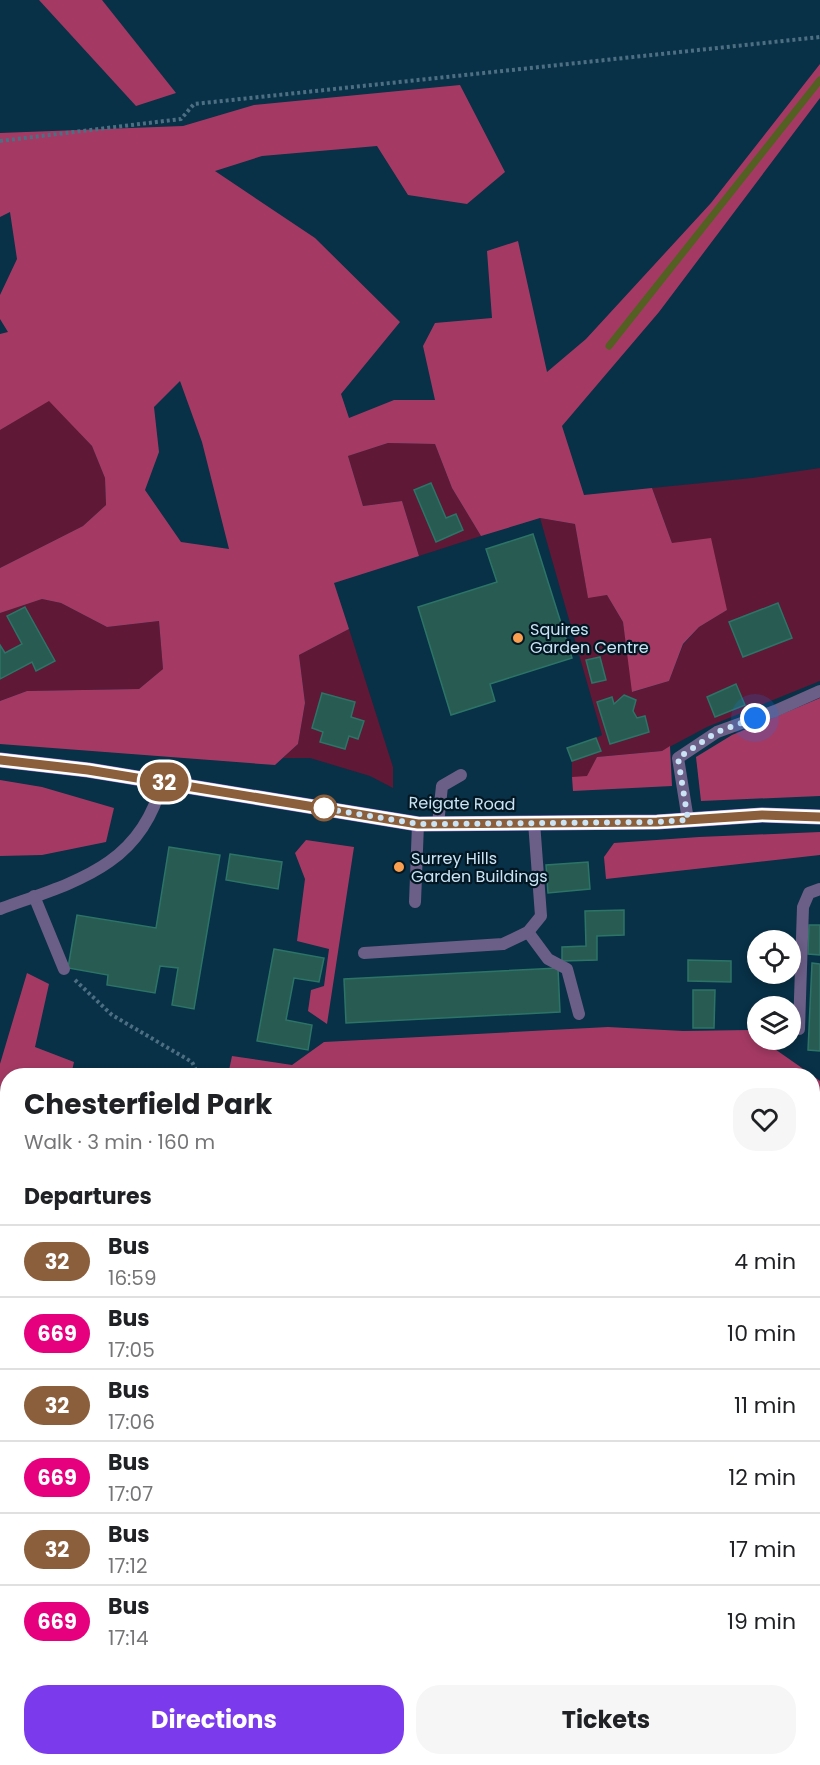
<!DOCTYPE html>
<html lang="en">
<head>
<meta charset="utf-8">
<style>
	body { margin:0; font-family:Poppins,sans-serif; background:#f6f6f6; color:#202124; height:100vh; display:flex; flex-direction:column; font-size:22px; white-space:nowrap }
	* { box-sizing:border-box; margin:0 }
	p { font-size:20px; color:#757577 }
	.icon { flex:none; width:33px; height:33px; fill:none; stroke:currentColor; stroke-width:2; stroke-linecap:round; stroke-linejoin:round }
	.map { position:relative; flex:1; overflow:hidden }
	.side { position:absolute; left:0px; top:1068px; width:820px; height:698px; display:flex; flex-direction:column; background:#fff; border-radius:24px 24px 0 0; box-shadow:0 3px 9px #0003 }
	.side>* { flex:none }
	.badge { padding:0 12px; border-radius:20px; font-size:21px; line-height:39px }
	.controls { position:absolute; left:747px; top:930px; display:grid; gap:12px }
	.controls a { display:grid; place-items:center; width:54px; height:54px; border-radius:50%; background:#fff; box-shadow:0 3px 9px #0003; font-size:30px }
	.you { position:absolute; width:30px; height:30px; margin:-15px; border:4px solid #fff; border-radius:50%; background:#1a73e8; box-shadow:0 0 0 9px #1a73e833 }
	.map>.badge { position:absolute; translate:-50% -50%; box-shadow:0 0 0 3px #fff }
	h2 { padding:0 24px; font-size:22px; line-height:54px }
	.round { display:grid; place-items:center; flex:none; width:63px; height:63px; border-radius:24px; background:#f6f6f6 }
	.summary { display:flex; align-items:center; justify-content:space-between; height:102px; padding:0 24px }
	h1 { font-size:28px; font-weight:700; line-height:45px }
	.cta { display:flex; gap:12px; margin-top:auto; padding:12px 24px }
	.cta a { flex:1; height:69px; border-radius:24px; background:#7c3aed; color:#fff; font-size:24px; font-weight:700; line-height:69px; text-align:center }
	.cta a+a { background:#f6f6f6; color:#202124 }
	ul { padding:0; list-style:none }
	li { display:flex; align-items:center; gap:18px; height:72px; padding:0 24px; border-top:2px solid #e0e0e0 }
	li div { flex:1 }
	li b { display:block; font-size:22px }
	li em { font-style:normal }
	li .badge { min-width:66px; font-weight:700; text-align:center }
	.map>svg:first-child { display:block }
	.green { fill:#5f1835 }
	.forest { fill:#a43a64; fill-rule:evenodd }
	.water { fill:#546022 }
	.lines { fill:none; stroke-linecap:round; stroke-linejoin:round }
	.stream { stroke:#546022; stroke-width:7 }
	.building { fill:#285c52; stroke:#2c7467; stroke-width:1.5 }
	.path { stroke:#4c6f83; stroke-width:4; stroke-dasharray:3 3; stroke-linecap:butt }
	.lane { stroke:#6b5e87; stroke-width:12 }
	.primary { stroke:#aa8de1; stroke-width:15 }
	.line-casing { stroke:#fff; stroke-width:14 }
	.line { stroke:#8b5e3c; stroke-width:9 }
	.walk { stroke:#cae4f6; stroke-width:6; stroke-dasharray:0 10.8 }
	.poi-dot { fill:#fa9f4f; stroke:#031723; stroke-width:2 }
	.stop-dot { fill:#fff; stroke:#8b5e3c; stroke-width:3 }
	.labels { text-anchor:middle; stroke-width:4.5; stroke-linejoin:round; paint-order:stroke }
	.poi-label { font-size:16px; fill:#cae4f6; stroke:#031723; text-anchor:start }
	.street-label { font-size:16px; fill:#cae4f6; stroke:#031723 }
</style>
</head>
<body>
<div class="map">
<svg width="820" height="1765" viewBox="0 0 820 1765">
	<rect width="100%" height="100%" fill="#083046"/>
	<g class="green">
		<polygon points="49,400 92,446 105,478 106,505 83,526 0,568 0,430"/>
		<polygon points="388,443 435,444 452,488 481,536 419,556 402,501 363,506 348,456"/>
		<polygon points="820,468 820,681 707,727 662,751 597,757 587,777 572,777 572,761 601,751 596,738 602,735 540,518 575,524 588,597 607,595 623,622 633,692 669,681 683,645 699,627 727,610 672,543 652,488 752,478"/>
		<polygon points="42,599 61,603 107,627 159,621 163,669 139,689 27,691 0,701 0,613"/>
		<polygon points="349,629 393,767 393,788 370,776 310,758 283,758 298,744 305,703 299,655"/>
		<polygon points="7,1126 8,1316 0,1329 0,1132"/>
		<polygon points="0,1361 8,1368 8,1688 0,1689"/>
		<polygon points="285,1758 318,1758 363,1765 271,1765"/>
	</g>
	<g class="forest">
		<polygon points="39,0 102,0 176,93 136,106"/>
		<path d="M820,64V98L659,312L562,426L584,495L652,488L672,543L711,538L727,610L699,627L683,644L669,681L632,692L623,622L607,595L588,598L575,524L540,518L481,536L452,488L435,444L388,443L348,456L363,506L402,501L419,556L334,583L349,629L299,655L305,703L298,744L275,765L0,744V701L27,691L139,689L163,669L159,621L107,627L61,603L42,599L0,613V568L83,526L106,505L105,478L92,446L49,401L0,430V334L8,332L0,319V295L17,259L10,212L0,217V133L183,126L254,105L460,85L505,172L467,204L408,195L377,146L262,156L215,171L315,238L400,322L341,394L349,418L394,400H435L423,346L435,323L492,318L487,251L518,241L547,372L586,339L711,203ZM180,381L202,442L229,549L181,542L145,490L159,452L154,407Z"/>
		<polygon points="820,698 820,796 701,801 696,757 732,735"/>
		<polygon points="670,746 672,786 573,791 572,777 587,776 597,757 662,751"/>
		<polygon points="0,780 42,787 114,808 106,842 42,855 0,856"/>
		<polygon points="820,832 820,855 606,879 604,857 614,843 699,837"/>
		<polygon points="306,840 354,847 327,1024 308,1011 311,990 324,986 329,949 297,941 305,879 295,853"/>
		<polygon points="27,973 49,984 35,1047 74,1062 71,1075 8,1076 7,1126 0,1132 0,1064"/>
		<polygon points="608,1027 683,1031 749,1030 757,1036 758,1040 762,1040 812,1075 228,1075 232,1056 292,1065 324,1042"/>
		<polygon points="813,1076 820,1081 820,1228 813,1217"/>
		<polygon points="7,1709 8,1758 285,1758 271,1765 0,1765 0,1710"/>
		<polygon points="318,1758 635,1758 663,1765 363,1765"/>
	</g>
	<g class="water">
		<polygon points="813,1231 820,1240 820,1765 786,1765 762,1758 813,1758"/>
		<polygon points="7,1325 7,1400 0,1428 0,1333"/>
		<path d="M0,1445C6,1471 13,1501 0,1527Z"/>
	</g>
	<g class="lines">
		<polyline class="stream" points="609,346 820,80"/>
	</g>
	<g class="building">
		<polygon points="431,483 446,518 456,514 463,530 436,542 414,490"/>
		<polygon points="533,534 572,658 490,684 495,701 451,715 418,607 497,582 486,549"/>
		<polygon points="778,603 792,638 743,657 729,622"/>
		<polygon points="25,607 55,661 36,671 32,662 0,679 0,645 5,653 22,644 7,616"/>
		<polygon points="600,657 606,680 592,683 586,660"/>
		<polygon points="736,684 745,705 715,717 707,697"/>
		<polygon points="322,693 355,702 351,717 364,721 358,739 349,736 345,749 320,742 323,732 312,728"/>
		<polygon points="624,695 636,700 633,711 637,718 645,716 649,732 610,744 597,702 612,697 614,704"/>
		<polygon points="596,738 601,751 572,761 567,748"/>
		<polygon points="169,847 220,855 194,1009 172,1005 178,968 160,966 155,993 107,985 108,975 68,968 77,915 156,928"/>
		<polygon points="230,854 282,862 278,889 226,880"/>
		<polygon points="588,862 590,889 548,893 546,865"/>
		<polygon points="624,910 624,935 597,936 597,960 562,961 562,947 586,946 585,911"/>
		<polygon points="809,925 820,925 820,955 808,954"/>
		<polygon points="274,949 324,958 319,982 294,978 286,1020 312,1025 308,1050 257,1041"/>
		<polygon points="688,960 731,961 731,982 688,981"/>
		<polygon points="812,963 820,964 820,1051 808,1050"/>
		<polygon points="558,968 560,1012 346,1023 344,979"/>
		<polygon points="693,990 715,990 714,1028 693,1028"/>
	</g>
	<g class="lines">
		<g class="path">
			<polyline points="0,141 181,119 194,104 820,37"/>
			<polyline points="75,980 112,1015 192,1062 199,1076"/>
			<polyline points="0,1701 8,1700"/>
			<polyline points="351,1758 372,1765"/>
			<polyline points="282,1765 286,1758"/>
		</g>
		<g class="lane">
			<polyline points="688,820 678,758 717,732 775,711 820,691"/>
			<polyline points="438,824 442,786 461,775"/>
			<polyline points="34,896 64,969"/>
			<polyline points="415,902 418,824"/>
			<path d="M0,909C74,882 141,867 162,782"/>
			<polyline points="528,932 548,959 567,969 579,1014"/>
			<polyline points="364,953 503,944 528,932 541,916 534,822"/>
			<polyline points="799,1029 803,907 809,893 820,889"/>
		</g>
		<polyline class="primary" points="0,760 88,770 418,824 657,822 762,815 820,817"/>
	</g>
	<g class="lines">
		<g class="line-casing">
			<polyline id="line" points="0,760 88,770 418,824 657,822 762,815 820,817"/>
		</g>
		<use href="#line" class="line"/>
		<polyline class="walk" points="324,808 315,807 418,824 438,824 657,822 688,820 678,758 717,732 755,718"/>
	</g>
	<g class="poi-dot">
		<circle cx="518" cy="638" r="6"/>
		<circle cx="399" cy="867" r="6"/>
	</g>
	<circle class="stop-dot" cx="324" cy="808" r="12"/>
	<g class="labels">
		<g class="poi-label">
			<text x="530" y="635">Squires<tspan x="530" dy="18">Garden Centre</tspan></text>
			<text x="411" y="864">Surrey Hills<tspan x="411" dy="18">Garden Buildings</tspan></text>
		</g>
		<g class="street-label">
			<text transform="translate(462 803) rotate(1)" y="6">Reigate Road</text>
		</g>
	</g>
</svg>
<div class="controls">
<a><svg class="icon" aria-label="locate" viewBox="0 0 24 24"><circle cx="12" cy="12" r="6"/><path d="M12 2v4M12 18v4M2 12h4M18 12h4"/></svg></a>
<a><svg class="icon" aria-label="layers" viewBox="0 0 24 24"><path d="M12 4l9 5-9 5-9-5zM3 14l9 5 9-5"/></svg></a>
</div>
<div class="you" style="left:755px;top:718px"></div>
<b class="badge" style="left:164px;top:782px;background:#8b5e3c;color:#fff">32</b>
<section class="side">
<div class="summary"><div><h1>Chesterfield Park</h1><p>Walk · 3 min · 160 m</p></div><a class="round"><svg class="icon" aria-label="heart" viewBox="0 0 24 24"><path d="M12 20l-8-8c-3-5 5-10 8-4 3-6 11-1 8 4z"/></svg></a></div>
<h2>Departures</h2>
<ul>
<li><span class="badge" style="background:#8b5e3c;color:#fff">32</span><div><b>Bus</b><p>16:59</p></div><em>4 min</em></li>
<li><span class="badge" style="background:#e6007e;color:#fff">669</span><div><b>Bus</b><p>17:05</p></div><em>10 min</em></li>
<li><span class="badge" style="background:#8b5e3c;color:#fff">32</span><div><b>Bus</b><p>17:06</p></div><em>11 min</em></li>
<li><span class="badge" style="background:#e6007e;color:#fff">669</span><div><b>Bus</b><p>17:07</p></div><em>12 min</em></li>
<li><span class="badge" style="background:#8b5e3c;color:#fff">32</span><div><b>Bus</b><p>17:12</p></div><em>17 min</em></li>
<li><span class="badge" style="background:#e6007e;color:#fff">669</span><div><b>Bus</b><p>17:14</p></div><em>19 min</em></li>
</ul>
<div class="cta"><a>Directions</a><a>Tickets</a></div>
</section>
</div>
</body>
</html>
